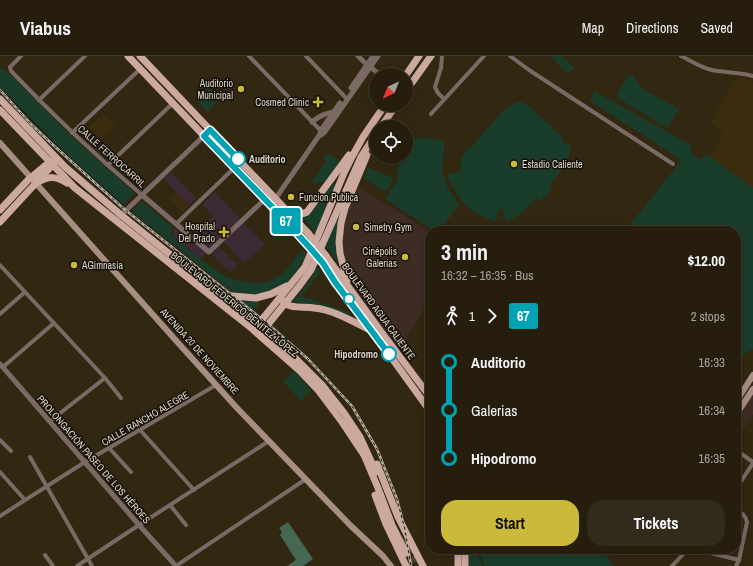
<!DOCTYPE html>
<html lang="en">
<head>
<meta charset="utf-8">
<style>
	body { margin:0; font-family:"Archivo Narrow",sans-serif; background:#322a1b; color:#f1f3f6; height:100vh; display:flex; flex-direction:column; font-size:15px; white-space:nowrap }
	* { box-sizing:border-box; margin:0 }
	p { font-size:13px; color:#a4a29d }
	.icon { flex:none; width:22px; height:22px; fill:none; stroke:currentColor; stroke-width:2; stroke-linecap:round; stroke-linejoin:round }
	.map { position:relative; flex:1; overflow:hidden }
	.sheet { position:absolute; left:425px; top:170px; width:316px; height:328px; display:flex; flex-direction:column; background:#261d0d; border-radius:16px; box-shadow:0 2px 10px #0003,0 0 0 1px #423b2e }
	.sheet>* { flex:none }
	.badge { padding:0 8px; border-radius:3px; font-size:14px; line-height:26px }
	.needle { width:26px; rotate:223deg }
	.controls { position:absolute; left:369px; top:12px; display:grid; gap:8px }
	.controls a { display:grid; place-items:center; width:44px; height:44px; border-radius:50%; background:#261d0d; box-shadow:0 2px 10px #0003,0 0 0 1px #423b2e; font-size:20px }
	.map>.badge { position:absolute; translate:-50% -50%; box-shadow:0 0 0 2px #fff }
	.legs { display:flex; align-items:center; gap:6px; height:44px; padding:0 16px; font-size:13px }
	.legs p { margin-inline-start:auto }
	.head { display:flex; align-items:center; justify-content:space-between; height:68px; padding:0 16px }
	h1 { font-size:22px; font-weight:700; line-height:30px }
	.action { display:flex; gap:8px; margin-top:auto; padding:8px 16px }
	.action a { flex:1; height:46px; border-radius:16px; background:#cbba39; color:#111; font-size:16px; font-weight:700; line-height:46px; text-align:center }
	.action a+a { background:#322a1b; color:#f1f3f6 }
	ul { padding:0 16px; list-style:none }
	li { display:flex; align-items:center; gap:14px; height:48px; font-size:15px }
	li i { display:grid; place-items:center; width:6px; height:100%; margin:0 5px; background:currentColor }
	li i::after { content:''; width:10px; height:10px; margin:-5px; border:3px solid; border-radius:50%; background:#261d0d }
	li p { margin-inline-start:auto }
	li:first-child i { background:linear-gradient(#0000 50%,currentColor 0) }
	li:last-child i { background:linear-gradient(currentColor 50%,#0000 0) }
	header { display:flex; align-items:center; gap:24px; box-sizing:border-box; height:56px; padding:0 20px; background:#261d0d; border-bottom:1px solid #423b2e }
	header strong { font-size:19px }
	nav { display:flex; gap:22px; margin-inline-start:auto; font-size:14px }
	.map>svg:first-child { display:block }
	.commercial { fill:#3d2c24 }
	.built { fill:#3b2c0f }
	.medical { fill:#3c2a34 }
	.green { fill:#1a3d2b }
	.forest { fill:#456854 }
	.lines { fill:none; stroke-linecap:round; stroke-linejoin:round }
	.stream { stroke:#001722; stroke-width:1 }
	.primary-tunnel { stroke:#4c412d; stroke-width:7; stroke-dasharray:7 3.5; stroke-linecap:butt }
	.minor { stroke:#7a6964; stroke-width:4 }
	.tertiary { stroke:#7a6964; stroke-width:5 }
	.secondary { stroke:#a88d85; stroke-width:6 }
	.primary { stroke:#cca99f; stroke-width:7 }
	.rail-casing { stroke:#b8afa1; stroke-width:2.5 }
	.rail { stroke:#161108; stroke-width:1; stroke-dasharray:3; stroke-linecap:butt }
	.primary-bridge { stroke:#cca99f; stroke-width:7 }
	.line-1-casing { stroke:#fff; stroke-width:9 }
	.line-1 { stroke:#00a3b4; stroke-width:6 }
	.poi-dot { fill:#cbba39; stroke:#161108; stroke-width:1.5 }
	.stop-1-dot { fill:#fff; stroke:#00a3b4; stroke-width:2 }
	.labels { text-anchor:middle; stroke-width:3; stroke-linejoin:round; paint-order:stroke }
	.poi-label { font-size:10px; fill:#ded6ca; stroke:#161108; text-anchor:end }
	.street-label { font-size:10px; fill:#ded6ca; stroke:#161108 }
	.stop-label { font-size:10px; font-weight:bold; fill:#ded6ca; stroke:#161108; text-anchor:start }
</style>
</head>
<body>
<header>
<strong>Viabus</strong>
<nav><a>Map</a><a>Directions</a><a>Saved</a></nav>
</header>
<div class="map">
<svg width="753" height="510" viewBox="0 0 753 510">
	<rect width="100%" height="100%" fill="#322711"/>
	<g class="commercial">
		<polygon points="359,131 430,176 430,244 398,294 358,240 345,215 340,194 343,189 341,188 346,154"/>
		<polygon points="753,338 753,358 736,385 736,365"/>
	</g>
	<g class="built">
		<polygon points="743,22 753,27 753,132 710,101 723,77 711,67 734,24"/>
		<polygon points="103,58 115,70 101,84 89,71"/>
		<polygon points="177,135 189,149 182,156 169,143"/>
	</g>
	<g class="medical">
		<polygon points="171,116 196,142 189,149 164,123"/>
		<polygon points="215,136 239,161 245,168 265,189 244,207 220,182 215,187 238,209 231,216 222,209 209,194 204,200 200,202 172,180 174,172 193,187 196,182 194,179 213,160 202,148"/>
	</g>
	<g class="green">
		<polygon points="551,0 562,0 574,12 568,18"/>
		<polygon points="2,12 12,20 70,79 131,134 134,138 124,149 59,91 4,36 0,30 0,14"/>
		<polygon points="629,19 632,19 644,34 679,53 668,72 665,71 618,42 617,38"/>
		<polygon points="214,28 215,29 207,38 216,47 208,56 197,45"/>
		<polygon points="594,35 693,90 689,96 701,104 706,98 753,132 753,293 736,303 736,175 625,175 681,105 683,105 590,45"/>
		<path d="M520,46L526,48L531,52L559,78L562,82L564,89H571L568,106L566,110L549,129L552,132V134L542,144H540L537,141C528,151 519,163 505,165L503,153H499L496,165C469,158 458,144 447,119L461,116C459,107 461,102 467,95L505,53C510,49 514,47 520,46Z"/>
		<polygon points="406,81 445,84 442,116 448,133 459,148 440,175 434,175 385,143 397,125 399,101 406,101"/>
		<polygon points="327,97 340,105 324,126 315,128 312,126 326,105 323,102"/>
		<polygon points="368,111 394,123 385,136 364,122"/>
		<polygon points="333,128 336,130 316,177 302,161 309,158"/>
		<path d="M142,145L172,171L171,179C185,191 199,202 214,213C219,216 225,220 230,222C241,226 257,229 269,225C284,220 293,205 302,193L306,199L296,217L293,221L284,230L258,239L238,238L227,232L132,155Z"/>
		<polygon points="341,151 338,168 341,211 325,189"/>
		<path d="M317,211L321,215L301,241L313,244L348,256L350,260C331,254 313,247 292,246L305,231Z"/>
		<polygon points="230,242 249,245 259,245 259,248 258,251 256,251 254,254 261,260 258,263 256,260 254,261"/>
		<polygon points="294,315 311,334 301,345 283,325"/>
		<polygon points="469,493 475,493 483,510 469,510"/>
		<polygon points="477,493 603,493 613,510 485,510"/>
	</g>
	<polygon class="forest" points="288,466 313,503 303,510 287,510 296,504 280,479 282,476 279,472"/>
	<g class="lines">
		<g class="stream">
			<polyline points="6,38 58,91 126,152"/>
			<polyline points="128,154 159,179"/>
		</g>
		<polyline class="primary-tunnel" points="403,482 415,506"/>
		<g class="minor">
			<path d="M21,0L10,11L11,15C52,58 96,100 142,139"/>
			<polyline points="249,0 322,76"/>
			<polyline points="306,0 347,43"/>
			<polyline points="442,0 441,12 435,31 438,37 444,43"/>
			<polyline points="510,0 529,14 673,108"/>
			<path d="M681,0C691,5 702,12 712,14C726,17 740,16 753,20"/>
			<polyline points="39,44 85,0"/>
			<polyline points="431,58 484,0"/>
			<polyline points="72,77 138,15 139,12"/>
			<polyline points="108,109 173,47"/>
			<polyline points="176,168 234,112"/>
			<polyline points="0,209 105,322 121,342"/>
			<polyline points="0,258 25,236"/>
			<polyline points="3,311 54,267"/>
			<polyline points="50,365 105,322"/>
			<polyline points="140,374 194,434"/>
			<polyline points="0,384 11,395"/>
			<polyline points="109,392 131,416"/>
			<polyline points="736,394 753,406"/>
			<polyline points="30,401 92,510"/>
			<polyline points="0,416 25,444"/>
			<polyline points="736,433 753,407"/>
			<polyline points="170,449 186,469"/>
			<path d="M736,455C743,457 745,459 747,466L739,504L736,510"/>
			<polyline points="0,460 85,406 216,329"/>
			<polyline points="694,493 739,504"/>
			<polyline points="45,499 53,510"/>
			<polyline points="77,510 139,469 269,385"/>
			<polyline points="176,510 306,423"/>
			<polyline points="672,510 688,493"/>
		</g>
		<g class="tertiary">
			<polyline points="358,0 367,9 381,19"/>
			<polyline points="351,32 373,0"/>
			<path d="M312,66C319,60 325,57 334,56"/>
			<polyline points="319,80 321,74 340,47"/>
			<polyline points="142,139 209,196 265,143 275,142 278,139 318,81 324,77 378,0"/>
			<polyline points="120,160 210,74"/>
			<polyline points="0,308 139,469 176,510"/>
		</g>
		<g class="secondary">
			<polyline points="0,87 180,289 237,352 350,469 383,500 391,510"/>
			<polyline points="736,346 753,319"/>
			<polyline points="736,359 753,333"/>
		</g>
		<g class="primary">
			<polyline points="128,0 304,185"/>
			<polyline points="140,0 308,177"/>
			<polyline points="406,19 419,0"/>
			<polyline points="406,35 431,0"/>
			<polyline points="0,43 65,111 121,159 264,274 293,300 322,329 344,357 360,381 376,416"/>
			<polyline points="0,54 75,132 250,271 301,316 318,334 342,366 364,399 378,432 392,469 406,497"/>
			<polyline points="381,71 396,49"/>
			<path d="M38,126C50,120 55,120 67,127"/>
			<polyline points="0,154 28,124 46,109 52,105"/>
			<path d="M289,156C296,158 301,159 307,156L349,99"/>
			<path d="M0,166L36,127C41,118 50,114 55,106"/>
			<polyline points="326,200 382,277 430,341"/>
			<polyline points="323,207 430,355"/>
			<polyline points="347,225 340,197 339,186 341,167 345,152 367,99"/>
			<polyline points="221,239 256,242 271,238 287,230"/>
			<path d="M282,244C288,254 304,250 314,252C334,254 352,265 370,274"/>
			<polyline points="255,272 305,211 344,117 353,99 363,81 385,49"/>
			<polyline points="261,277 300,229 311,214 361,101 376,78"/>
			<polyline points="377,408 398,461 423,510"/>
			<polyline points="375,439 386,468 406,510"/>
			<polyline points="458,510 458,493"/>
			<polyline points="465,510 465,493"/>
		</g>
		<g class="rail-casing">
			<polyline id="rail" points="0,34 32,69 51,87 123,152 268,268 308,303 352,350 377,393 397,443 405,474 411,510"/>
		</g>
		<use href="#rail" class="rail"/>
		<g class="primary-bridge">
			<polyline points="308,177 326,200"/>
			<polyline points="304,185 323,207"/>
		</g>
	</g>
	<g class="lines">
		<g class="line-1-casing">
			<polyline id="line-1" points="238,103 210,74 204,80 282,161 311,193 323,207 335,226 389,298"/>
		</g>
		<use href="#line-1" class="line-1"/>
	</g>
	<g class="poi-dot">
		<circle cx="241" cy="33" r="4"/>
		<path d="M316 40h4v4h4v4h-4v4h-4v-4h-4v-4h4z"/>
		<circle cx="514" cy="108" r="4"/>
		<circle cx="291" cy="141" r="4"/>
		<circle cx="356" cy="171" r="4"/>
		<path d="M222 170h4v4h4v4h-4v4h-4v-4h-4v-4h4z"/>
		<circle cx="405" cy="201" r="4"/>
		<circle cx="74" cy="209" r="4"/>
	</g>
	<g class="stop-1-dot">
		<circle cx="238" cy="103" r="7"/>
		<circle cx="349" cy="243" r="5"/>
		<circle cx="389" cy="298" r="7"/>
	</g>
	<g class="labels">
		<g class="poi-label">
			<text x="233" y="31">Auditorio<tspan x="233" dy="12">Municipal</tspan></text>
			<text x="309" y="50">Cosmed Clinic</text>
			<text x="522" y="112" text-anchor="start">Estadio Caliente</text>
			<text x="299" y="145" text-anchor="start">Funcion Publica</text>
			<text x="215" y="174">Hospital<tspan x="215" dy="12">Del Prado</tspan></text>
			<text x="364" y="175" text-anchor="start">Simetry Gym</text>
			<text x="397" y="199">Cinépolis<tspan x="397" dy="12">Galerías</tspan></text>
			<text x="82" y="213" text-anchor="start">AGimnasia</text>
		</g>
		<g class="street-label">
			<text transform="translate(112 100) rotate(42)" y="4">CALLE FERROCARRIL</text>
			<text transform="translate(235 248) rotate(39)" y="4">BOULEVARD FEDERICO BENÍTEZ LÓPEZ</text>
			<text transform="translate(379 255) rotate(54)" y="4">BOULEVARD AGUA CALIENTE</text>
			<text transform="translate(200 295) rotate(48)" y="4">AVENIDA 20 DE NOVIEMBRE</text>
			<text transform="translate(145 362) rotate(-30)" y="4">CALLE RANCHO ALEGRE</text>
			<text transform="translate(94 403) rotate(49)" y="4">PROLONGACIÓN PASEO DE LOS HÉROES</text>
		</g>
		<g class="stop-label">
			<text x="249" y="107">Auditorio</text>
			<text x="378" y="302" text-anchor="end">Hipodromo</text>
		</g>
	</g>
</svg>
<div class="controls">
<a><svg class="needle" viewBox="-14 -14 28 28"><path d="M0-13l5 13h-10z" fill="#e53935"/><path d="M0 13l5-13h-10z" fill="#a4a29d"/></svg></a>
<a><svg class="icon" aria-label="locate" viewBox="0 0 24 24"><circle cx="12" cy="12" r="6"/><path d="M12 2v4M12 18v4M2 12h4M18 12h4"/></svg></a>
</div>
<b class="badge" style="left:286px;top:165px;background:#00a3b4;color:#fff">67</b>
<section class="sheet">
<div class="head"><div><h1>3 min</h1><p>16:32 – 16:35 · Bus</p></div><b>$12.00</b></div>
<div class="legs"><svg class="icon" aria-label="walk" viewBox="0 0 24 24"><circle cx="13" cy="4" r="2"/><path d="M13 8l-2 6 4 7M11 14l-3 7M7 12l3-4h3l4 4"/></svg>1<svg class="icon" aria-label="forward" viewBox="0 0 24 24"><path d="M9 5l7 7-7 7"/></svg><b class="badge" style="background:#00a3b4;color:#fff">67</b><p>2 stops</p></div>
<ul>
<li><i style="color:#00a3b4"></i><b>Auditorio</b><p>16:33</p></li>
<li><i style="color:#00a3b4"></i><span>Galerias</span><p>16:34</p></li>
<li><i style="color:#00a3b4"></i><b>Hipodromo</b><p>16:35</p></li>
</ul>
<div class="action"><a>Start</a><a>Tickets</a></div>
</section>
</div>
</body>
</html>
